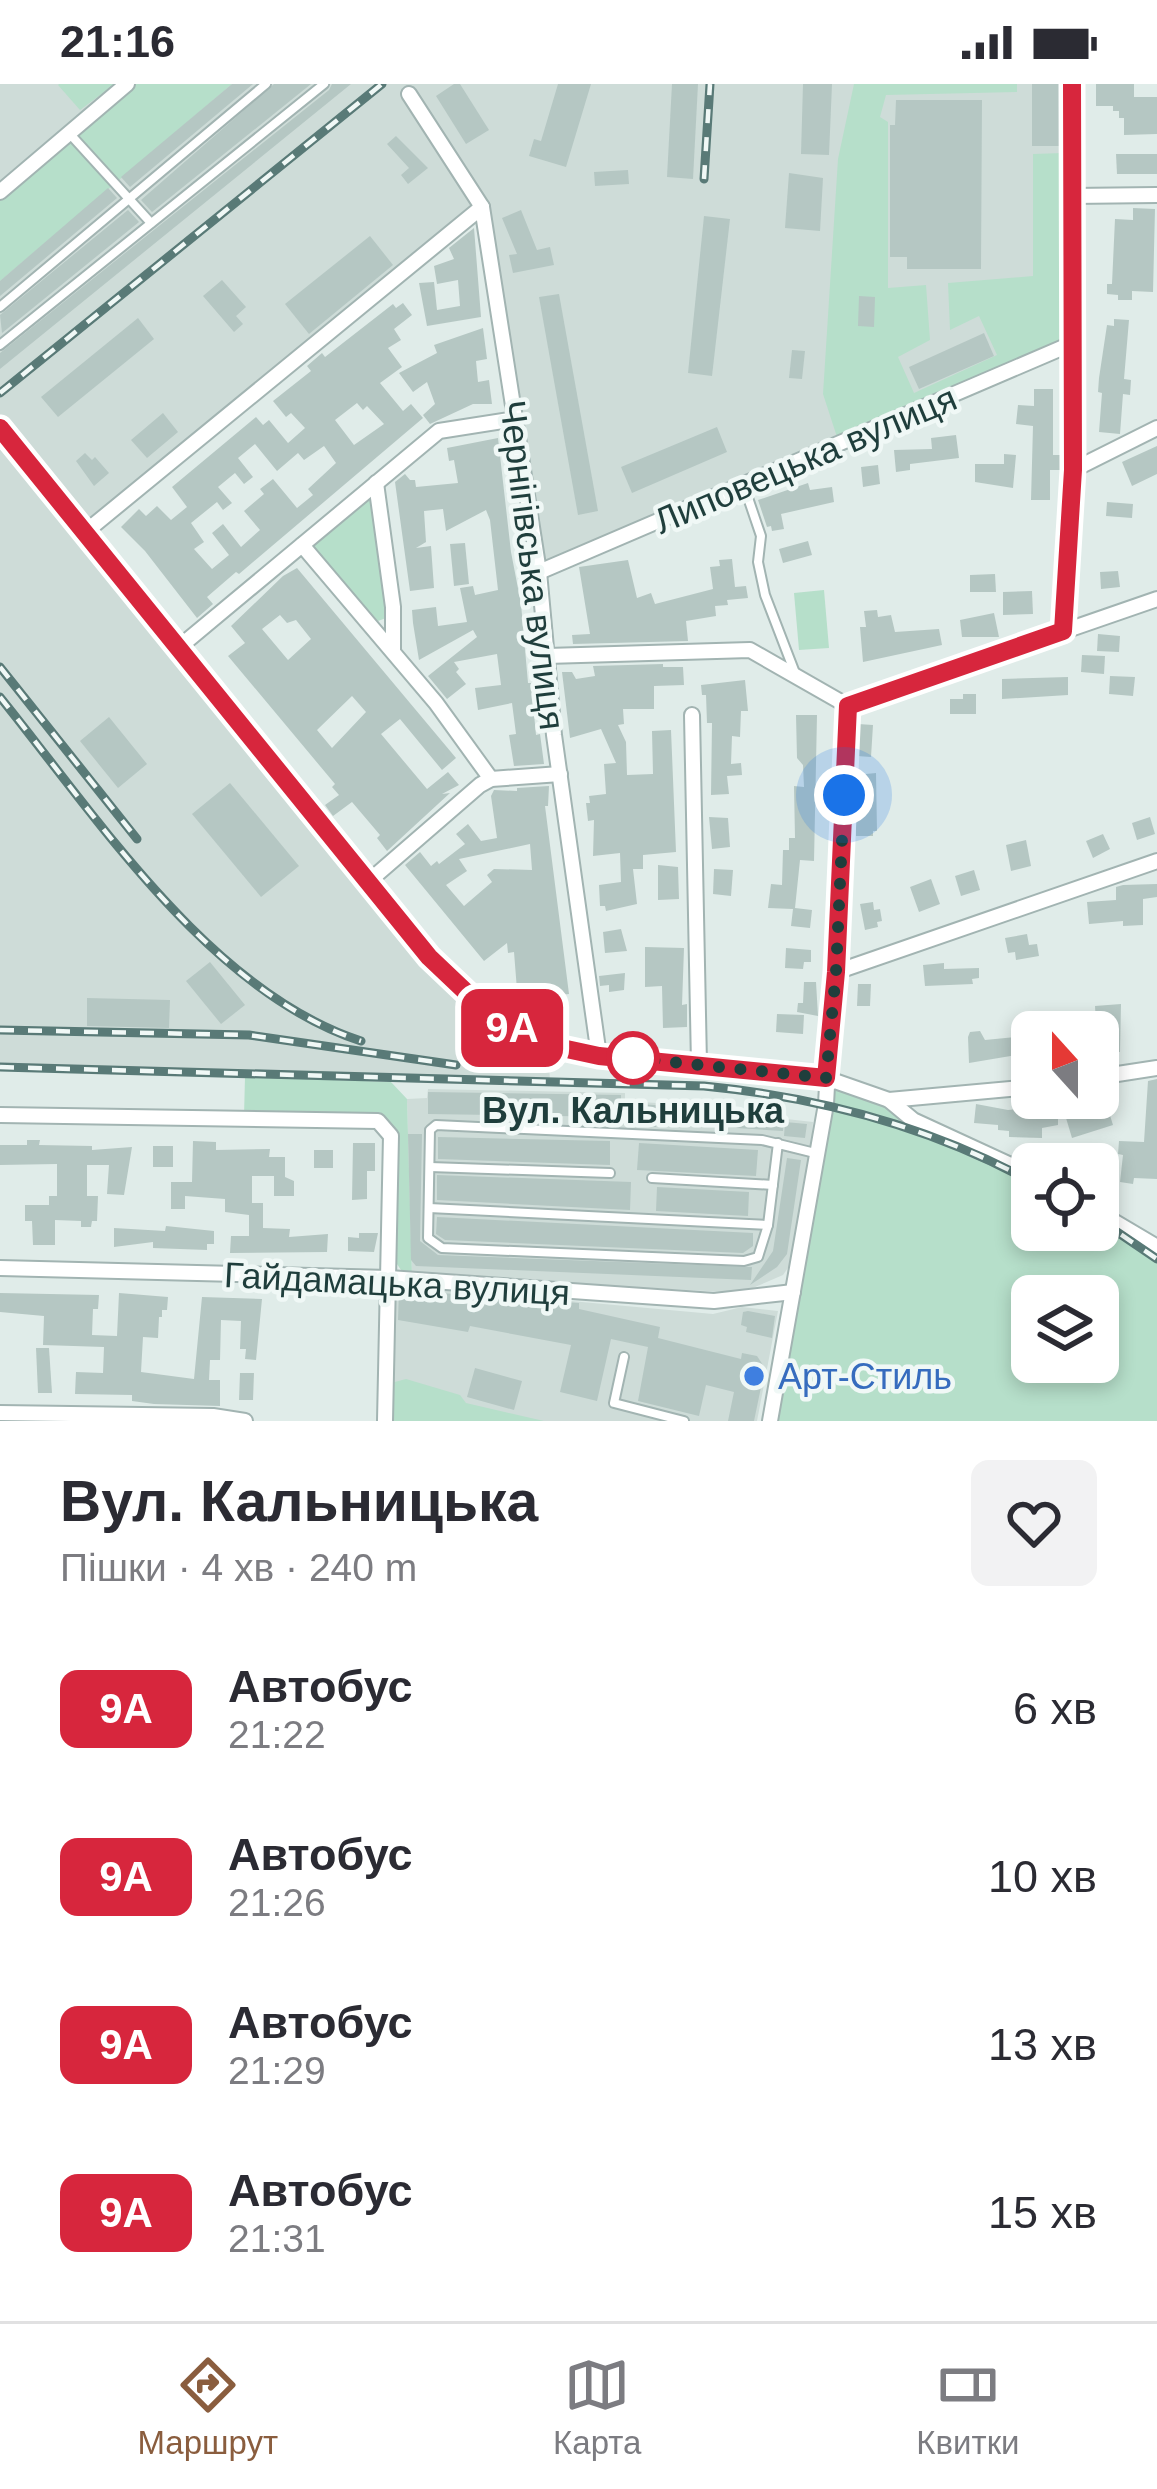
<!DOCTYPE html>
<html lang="uk">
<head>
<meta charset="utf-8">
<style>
	body { margin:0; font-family:Arial,sans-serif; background:#f2f2f3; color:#2b2b33; height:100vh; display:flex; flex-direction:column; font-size:45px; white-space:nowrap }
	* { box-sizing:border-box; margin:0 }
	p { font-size:39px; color:#7c7c81 }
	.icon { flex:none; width:66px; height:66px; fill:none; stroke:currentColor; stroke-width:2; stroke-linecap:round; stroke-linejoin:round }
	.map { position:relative; height:1337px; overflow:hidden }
	.details { display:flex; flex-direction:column; background:#fff; flex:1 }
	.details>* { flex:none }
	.badge { padding:0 24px; border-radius:18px; font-size:42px; line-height:78px }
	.needle { width:78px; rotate:339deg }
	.tools { position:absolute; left:1011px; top:927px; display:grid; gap:24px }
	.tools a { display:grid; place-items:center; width:108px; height:108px; border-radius:18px; background:#fff; box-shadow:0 6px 18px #0003; font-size:60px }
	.you { position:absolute; width:60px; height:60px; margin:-30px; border:9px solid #fff; border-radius:50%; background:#1a73e8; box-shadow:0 0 0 18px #1a73e833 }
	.map>.badge { position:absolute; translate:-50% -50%; box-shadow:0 0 0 6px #fff }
	.round { display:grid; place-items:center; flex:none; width:126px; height:126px; border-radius:18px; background:#f2f2f3 }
	.summary { display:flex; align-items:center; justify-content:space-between; height:204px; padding:0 60px }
	h1 { font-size:57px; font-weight:600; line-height:90px }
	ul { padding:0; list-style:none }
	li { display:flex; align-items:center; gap:36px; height:168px; padding:0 60px }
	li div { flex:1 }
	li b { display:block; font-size:45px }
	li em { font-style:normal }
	li .badge { min-width:132px; font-weight:700; text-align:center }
	.status { display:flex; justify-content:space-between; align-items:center; height:84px; padding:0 60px; background:#fff; direction:ltr }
	.status svg { height:33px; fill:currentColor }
	.tab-bar { display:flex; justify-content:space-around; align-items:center; height:168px; border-top:3px solid #e1e1e2; background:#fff; font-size:33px; color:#7c7c81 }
	.tab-bar a { display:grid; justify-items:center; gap:6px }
	.tab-bar .selected { color:#8a5d3e }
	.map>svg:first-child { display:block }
	.built { fill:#cedcd8 }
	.green { fill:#b6dfca; fill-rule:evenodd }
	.building { fill:#b5c7c3; fill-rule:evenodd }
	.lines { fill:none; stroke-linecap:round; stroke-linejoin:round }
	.lane-casing { stroke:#a2b4b2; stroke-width:12 }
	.street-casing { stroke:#a2b4b2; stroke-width:18 }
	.lane { stroke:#fff; stroke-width:8 }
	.street { stroke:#fff; stroke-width:14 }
	.rail-casing { stroke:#597a77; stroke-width:9 }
	.rail { stroke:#f0f8f6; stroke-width:4.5; stroke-dasharray:14; stroke-linecap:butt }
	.line-casing { stroke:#fff; stroke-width:27 }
	.line { stroke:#d7263d; stroke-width:18 }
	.walk { stroke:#1f3e3c; stroke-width:12; stroke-dasharray:0 21.6 }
	.stop-dot { fill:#fff; stroke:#d7263d; stroke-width:6 }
	.shop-dot { fill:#3f7fe0; stroke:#f0f8f6; stroke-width:4.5 }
	.labels { text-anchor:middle; stroke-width:9; stroke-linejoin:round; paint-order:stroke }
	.street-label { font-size:36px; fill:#1f3e3c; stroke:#f0f8f6 }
	.stop-label { font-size:36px; font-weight:bold; fill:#1f3e3c; stroke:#f0f8f6 }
	.shop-label { font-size:36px; fill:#366cbe; stroke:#f0f8f6; text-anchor:start }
</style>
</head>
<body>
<div class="status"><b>21:16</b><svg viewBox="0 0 49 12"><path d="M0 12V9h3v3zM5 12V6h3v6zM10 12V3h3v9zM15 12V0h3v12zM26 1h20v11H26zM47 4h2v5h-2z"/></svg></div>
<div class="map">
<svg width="1157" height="1337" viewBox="0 0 1157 1337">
	<rect width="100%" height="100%" fill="#e0ece9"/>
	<g class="built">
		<polygon points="0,0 1072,0 1071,260 540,486 483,123 83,449 461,907 548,961 550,998 0,983"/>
		<polygon points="428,1005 625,1009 625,1017 786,1027 786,1035 813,1038 810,1077 790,1181 783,1191 748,1206 727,1208 412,1192 407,1015 427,1014"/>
		<polygon points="396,1201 713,1230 742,1223 778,1227 757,1337 385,1337"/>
	</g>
	<g class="green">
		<polygon points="115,0 80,26 58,1 59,0"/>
		<polygon points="127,0 232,0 0,197 0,108"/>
		<polygon points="854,0 1017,0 1017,8 886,11 880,33 888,38 888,204 926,201 930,256 898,273 914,309 997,271 979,232 950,246 948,199 1033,192 1033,70 1063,69 1064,252 1057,258 837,353 823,310 838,75"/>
		<polygon points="375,407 390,522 386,534 378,537 310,463"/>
		<polygon points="824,506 829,564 799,566 794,509"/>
		<polygon points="245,993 391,998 407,1015 412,1192 401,1186 395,1177 394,1052 380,1035 244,1032"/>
		<path d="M826,994L889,1016L1032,1091V1146H1098V1128L1157,1163V1337H770ZM1032,1212H1098V1278H1032Z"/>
		<polygon points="406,1295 460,1311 466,1319 544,1337 389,1337 391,1299"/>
	</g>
	<g class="building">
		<polygon points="232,0 253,0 130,103 121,93"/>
		<polygon points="274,0 311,0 152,128 141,116"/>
		<polygon points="332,0 351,0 0,285 0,269 329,6"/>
		<polygon points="454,0 460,0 489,46 466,60 436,12"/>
		<polygon points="558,0 591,0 566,83 529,72 534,55 541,57"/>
		<polygon points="672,0 698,0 693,95 667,93"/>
		<polygon points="803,0 832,0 829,71 801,70"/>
		<rect x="1032" y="0" width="27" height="62"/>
		<polygon points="1096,0 1134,0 1134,13 1157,13 1157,50 1124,51 1124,34 1119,34 1119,27 1113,27 1113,22 1096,22"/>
		<polygon points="896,16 982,16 981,185 907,185 907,173 890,173 890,41 895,41"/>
		<polygon points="396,52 428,84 408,100 401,91 409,84 387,60"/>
		<polygon points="1116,70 1157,70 1157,90 1117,90"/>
		<polygon points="628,86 629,100 595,102 594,88"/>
		<polygon points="789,89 823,94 820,147 785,144"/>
		<polygon points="108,104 117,114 0,212 0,197"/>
		<polygon points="1133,124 1155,125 1153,208 1132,207 1132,216 1118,216 1118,211 1107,210 1107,200 1112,200 1115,135 1133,136"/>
		<polygon points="128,126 139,138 2,249 0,231"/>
		<polygon points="521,126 537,166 550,163 554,181 513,189 509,171 517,170 502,134"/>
		<polygon points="704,132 730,135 712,292 688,289"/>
		<polygon points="474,144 481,233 427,242 419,199 434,198 437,226 460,222 458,196 437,200 434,182 454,175 449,164"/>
		<polygon points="370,152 393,181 309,250 285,220"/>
		<polygon points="222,196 246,223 236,232 243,240 234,248 203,212"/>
		<polygon points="559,210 598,427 578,431 539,213"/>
		<polygon points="859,212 875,213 874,243 858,242"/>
		<path d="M403,219L412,231L394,245L401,256L388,264L402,283L380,299L403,327L411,320L423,334L239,490L236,488L207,513L213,520L197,534L145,467L121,443L139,425L146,432L157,422L171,436L187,423L172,403L256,333L263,341L269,336L288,359L305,344L291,329L286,333L273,317L311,287L307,282L322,269L325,273L393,220L396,224ZM357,319L363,326L367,322L384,340L354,361L335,336ZM255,360L277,387L298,369L304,376L324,362L336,379L308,405L313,411L297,424L273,395L260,405L264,410L244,427L260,446L241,463L223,440L212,449L229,471L212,485L194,465L204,458L191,439L217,418L223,426L232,419L218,403L235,389L244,400L253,393L238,374Z"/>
		<polygon points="138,234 154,255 58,333 41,313"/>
		<polygon points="1114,235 1129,236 1124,295 1131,296 1130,311 1123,310 1120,350 1099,348 1102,309 1098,308 1099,294 1107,241 1114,242"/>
		<polygon points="483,244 487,275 476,277 478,298 489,296 492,320 473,320 430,340 423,331 435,320 427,298 413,308 399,289 437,269 434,261"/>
		<polygon points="984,249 994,272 919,305 909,283"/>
		<polygon points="792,266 805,267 802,295 789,294"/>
		<polygon points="1034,305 1053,305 1053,371 1061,371 1061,386 1050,386 1050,416 1031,416 1033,342 1016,340 1018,321 1034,322"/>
		<polygon points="163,329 178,348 147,374 131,356"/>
		<polygon points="717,343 727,368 632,409 621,383"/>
		<polygon points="956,351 959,374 910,380 910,386 896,388 894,366 932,365 931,354"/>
		<polygon points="498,354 511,468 521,520 528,599 531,599 536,651 540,650 544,680 514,682 509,651 516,650 512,619 478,626 475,604 501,601 497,570 454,578 459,585 456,588 466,600 447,615 428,592 477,553 473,546 419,576 413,539 412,526 436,523 438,542 467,538 460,504 473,502 475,511 498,506 490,436 486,426 446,447 443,425 424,427 426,458 416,464 431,462 434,504 410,507 395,398 405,390 410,396 415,396 416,403 458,399 454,376 449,377 447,364"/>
		<polygon points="1157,362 1157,390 1132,402 1122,378"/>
		<polygon points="85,369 92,376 95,373 109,389 94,402 76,377"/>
		<polygon points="1004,370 1016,371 1013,404 975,398 975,380 1004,380"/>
		<polygon points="878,381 880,400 863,403 861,383"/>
		<polygon points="808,399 810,406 832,403 834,418 781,430 784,445 772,447 771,442 767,443 758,416"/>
		<polygon points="1107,418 1133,420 1132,434 1106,432"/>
		<polygon points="808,457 812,471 783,479 779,465"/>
		<polygon points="465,459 469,500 454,502 450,460"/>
		<polygon points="732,475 735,503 746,502 748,514 727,516 728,521 715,522 716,532 686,537 688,557 573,560 572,551 590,550 579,483 628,476 637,514 651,509 655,520 713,505 710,483 720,482 719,476"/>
		<path d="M297,484L456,674L442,686L400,635L381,650L427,705L448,688L459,701L442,710L450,709L387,767L377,754L380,751L352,718L333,732L325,721L339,711L332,703L335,700L228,572L245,559L231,542L283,492ZM280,531L287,539L296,536L311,555L288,576L262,545ZM352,612L366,628L332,664L317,646Z"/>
		<polygon points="1118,487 1120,503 1101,505 1100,488"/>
		<polygon points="995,490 996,508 970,508 970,491"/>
		<polygon points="1032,507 1033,530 1003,531 1003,508"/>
		<polygon points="877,526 878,533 891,531 895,548 939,545 942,561 863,578 860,543 866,543 864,527"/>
		<polygon points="994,529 999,553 962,553 960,536"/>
		<polygon points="1098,550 1120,552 1119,568 1097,567"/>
		<polygon points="1082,571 1105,572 1104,590 1081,588"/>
		<polygon points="663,580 663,583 683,583 684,601 654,602 654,625 623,625 624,640 618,641 626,658 627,691 653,690 652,647 671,646 676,768 643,771 643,785 633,785 637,820 606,827 605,822 600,822 599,801 621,798 620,769 593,772 594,736 588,737 586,719 590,719 589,712 606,710 604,680 616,679 601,645 570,654 562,588 572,588 576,595 595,592 593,582"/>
		<polygon points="1110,592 1135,593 1133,612 1109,610"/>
		<polygon points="1068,593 1068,611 1002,615 1002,595"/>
		<polygon points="745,596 748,627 741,627 740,653 732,652 731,680 741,679 742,691 727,692 729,710 711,711 712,639 707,639 706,611 702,611 701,601"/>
		<polygon points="963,610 976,610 976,630 950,630 950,615 963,615"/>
		<polygon points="796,631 817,631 814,777 800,776 795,824 812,826 810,844 791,842 793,825 768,824 771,800 782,801 783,766 789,766 789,754 795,754 794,702 804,703 803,681 797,674"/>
		<polygon points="109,633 147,680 118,704 80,657"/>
		<polygon points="858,640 873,641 871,673 857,672"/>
		<polygon points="876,689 877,747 873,747 873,752 856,752 856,731 861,731 856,691"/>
		<polygon points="230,699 299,782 261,813 192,730"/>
		<path d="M549,702L548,722H545L569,910L543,913V926H527L521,933L514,907L517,906L514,868L508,869L507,859L484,877L405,781L420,768L431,782L437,777L439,780L465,760L456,750L468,740L481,757L497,754L491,712L494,706L517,707V704ZM530,760L532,786L494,785L487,791L492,798L464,822L446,801L467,787L459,775Z"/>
		<polygon points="709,733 728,734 730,763 712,765"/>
		<polygon points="1150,733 1155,750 1137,756 1132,739"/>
		<polygon points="1103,750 1110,765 1093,774 1086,757"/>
		<polygon points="1026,756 1031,782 1011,787 1006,761"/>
		<polygon points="658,781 678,783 679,815 658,816"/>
		<polygon points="714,785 733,786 731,812 713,810"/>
		<polygon points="974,786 980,806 961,812 955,792"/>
		<polygon points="931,795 940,820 919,828 910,803"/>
		<polygon points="1157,800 1157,813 1143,815 1143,841 1123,842 1123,837 1089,840 1087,818 1116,816 1116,803 1123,801"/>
		<polygon points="873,818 874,826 880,825 882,837 877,838 878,843 865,846 860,820"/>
		<polygon points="621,845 627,867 605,869 603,848"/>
		<polygon points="1027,850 1029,861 1037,860 1039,872 1016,876 1015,868 1008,869 1005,854"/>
		<polygon points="645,863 684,864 682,921 687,920 687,943 663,944 662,902 645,903"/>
		<polygon points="786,864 811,866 811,878 804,878 803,885 785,884"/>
		<polygon points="210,878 245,921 221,940 186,897"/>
		<polygon points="944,879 944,885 979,884 979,894 972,895 973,900 925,902 923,881"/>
		<polygon points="625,889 624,906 609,908 609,901 600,902 599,892"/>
		<polygon points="804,898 816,898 818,932 797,928 798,919 803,919"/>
		<polygon points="858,900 871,900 870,922 857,922"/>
		<polygon points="87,914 170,916 169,944 87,942"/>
		<polygon points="1121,920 1120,968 1105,968 1106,939 1096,940 1095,922"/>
		<polygon points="777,930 804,931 803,950 776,948"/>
		<polygon points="980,947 985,956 1026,952 1028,969 969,979 968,953 970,948"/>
		<polygon points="1157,995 1157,1095 1134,1094 1133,1100 1120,1098 1123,1071 1118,1070 1119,1057 1144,1058 1148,997"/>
		<polygon points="428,1008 621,1011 621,1019 784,1029 783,1047 657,1039 656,1043 640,1042 640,1038 625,1037 625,1033 428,1030"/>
		<polygon points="976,1020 1008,1026 1046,1022 1046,1029 1058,1029 1058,1041 1042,1044 1042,1054 1009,1053 1009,1047 998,1046 998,1041 974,1039"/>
		<polygon points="1107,1022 1113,1041 1072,1054 1066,1034"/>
		<polygon points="785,1038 807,1040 805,1054 784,1052"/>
		<polygon points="408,1050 422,1050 420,1157 438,1171 752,1183 751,1196 416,1182 411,1176"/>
		<polygon points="438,1053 610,1057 610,1081 438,1075"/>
		<polygon points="27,1056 40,1056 39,1061 92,1062 92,1066 132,1063 124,1111 107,1110 109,1081 87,1081 87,1112 98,1112 97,1137 92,1137 91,1143 81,1143 81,1137 55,1136 55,1161 33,1161 32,1137 25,1137 25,1121 49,1121 49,1112 57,1112 57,1080 0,1081 0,1061 27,1061"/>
		<polygon points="193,1057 216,1058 216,1066 270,1065 269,1073 285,1073 285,1093 294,1097 294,1112 274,1112 274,1092 252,1092 252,1119 263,1119 263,1144 290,1145 289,1153 328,1150 327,1168 230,1169 231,1152 249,1152 249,1131 225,1128 225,1115 185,1112 185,1125 171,1125 171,1098 192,1098"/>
		<polygon points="353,1059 375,1059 375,1087 367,1087 367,1115 352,1116"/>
		<polygon points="639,1059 758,1066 756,1092 637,1086"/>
		<rect x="153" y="1062" width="20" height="21"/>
		<rect x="314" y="1066" width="19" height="18"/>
		<polygon points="787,1074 801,1076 787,1170 777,1183 750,1201 773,1167"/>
		<polygon points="437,1091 631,1098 630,1126 437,1116"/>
		<polygon points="657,1103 749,1108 748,1132 656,1127"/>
		<polygon points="437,1133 753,1149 753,1162 743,1169 445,1156 436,1150"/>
		<polygon points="166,1142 214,1147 214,1160 207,1160 207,1166 153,1164 153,1158 114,1163 114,1144 165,1147"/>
		<polygon points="359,1149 378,1149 374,1168 348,1167 348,1153 359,1154"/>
		<polygon points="399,1206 579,1219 579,1225 660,1243 658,1254 741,1275 742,1269 757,1272 765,1284 754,1337 728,1337 734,1308 706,1301 699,1332 638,1317 648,1263 611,1255 597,1317 560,1308 571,1261 470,1242 468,1248 398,1236"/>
		<polygon points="0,1209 99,1211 98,1225 93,1225 92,1251 117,1252 119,1209 168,1213 167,1226 162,1226 162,1233 159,1233 158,1254 143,1253 141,1288 194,1295 202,1213 262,1215 256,1276 245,1275 246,1265 240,1265 241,1237 221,1236 220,1276 210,1276 209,1296 220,1296 220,1322 154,1320 132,1317 132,1311 75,1310 76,1288 103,1289 104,1263 43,1261 44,1232 0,1228"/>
		<polygon points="748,1227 775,1232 772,1254 746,1248 747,1243 741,1241 743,1228"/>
		<polygon points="36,1264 49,1264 52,1309 38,1309"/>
		<polygon points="475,1284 522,1297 514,1326 467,1313"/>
		<polygon points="240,1289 254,1289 253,1316 239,1316"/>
	</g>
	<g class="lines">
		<g class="lane-casing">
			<g id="lane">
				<polyline points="69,49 151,139"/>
				<polyline points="0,223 266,0"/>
				<polyline points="0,261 324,0"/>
				<polyline points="744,402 761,452 758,478 765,511 795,589"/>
				<polyline points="778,1059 768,1141 758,1173 744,1177 442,1164 428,1154 430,1046 436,1041 762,1056 819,1070"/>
				<polyline points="430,1083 610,1089"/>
				<polyline points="652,1094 773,1101"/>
				<polyline points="429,1124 768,1141"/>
				<polyline points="624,1273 614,1319 684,1337"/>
			</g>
		</g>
		<g class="street-casing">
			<g id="street">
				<polyline points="409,10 482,123 539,488 554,651 599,972"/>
				<polyline points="0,108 127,0"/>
				<polyline points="1072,112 1157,111"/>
				<polyline points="0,344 429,873 487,928 548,961 599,972 826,994 889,1016 913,1036 1032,1091"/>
				<polyline points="1073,386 1157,344"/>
				<polyline points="376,399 393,523 393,567"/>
				<polyline points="83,450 482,123"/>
				<polyline points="302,461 436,619 491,695"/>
				<polyline points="539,488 1071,260"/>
				<polyline points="1063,547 1073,386 1072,0"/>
				<polyline points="177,565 439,347 515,335"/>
				<polyline points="547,572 750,566 848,622"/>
				<polyline points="848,622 1157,515"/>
				<polyline points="692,631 699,980"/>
				<polyline points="368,798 480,701 491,695 560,690"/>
				<polyline points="836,888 1157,777"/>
				<polyline points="1098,993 1157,984"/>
				<polyline points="889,1016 1032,1003"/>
				<polyline points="0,1031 378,1037 391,1052 385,1337"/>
				<polyline points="1098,1128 1157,1163"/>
				<polyline points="0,1184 389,1194 714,1217 793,1208"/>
				<polyline points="0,1329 213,1332 245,1337"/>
				<polyline points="770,1337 826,1020 848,622"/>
			</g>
		</g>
		<use href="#lane" class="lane"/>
		<use href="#street" class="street"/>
		<g class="rail-casing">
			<g id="rail">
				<polyline points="704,95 710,0"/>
				<polyline points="0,309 382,0"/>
				<polyline points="0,583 137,755"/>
				<path d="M0,613C97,733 210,908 361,957"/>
				<polyline points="0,946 249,951 456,981"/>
				<path d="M0,983L704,1002C818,1013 931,1043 1032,1098"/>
				<polyline points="1098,1135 1157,1175"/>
			</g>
		</g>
		<use href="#rail" class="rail"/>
	</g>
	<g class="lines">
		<g class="line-casing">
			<polyline id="line" points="0,344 429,873 487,928 548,961 599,972 826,994 836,888 848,622 1063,547 1073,386 1072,0"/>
		</g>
		<use href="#line" class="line"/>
		<polyline class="walk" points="633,974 826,994 836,888 844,711"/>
	</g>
	<circle class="stop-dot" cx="633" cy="974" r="24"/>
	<circle class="shop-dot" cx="754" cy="1292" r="12"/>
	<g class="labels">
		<g class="street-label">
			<text transform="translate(805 375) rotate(-23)" y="13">Липовецька вулиця</text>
			<text transform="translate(533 481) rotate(83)" y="13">Чернігівська вулиця</text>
			<text transform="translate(397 1199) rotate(3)" y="13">Гайдамацька вулиця</text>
		</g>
		<g class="stop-label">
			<text x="633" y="1039">Вул. Кальницька</text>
		</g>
		<g class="shop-label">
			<text x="778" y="1305">Арт-Стиль</text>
		</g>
	</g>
</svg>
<div class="tools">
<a><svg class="needle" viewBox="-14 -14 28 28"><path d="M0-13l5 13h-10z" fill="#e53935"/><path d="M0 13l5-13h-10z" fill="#7c7c81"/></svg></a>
<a><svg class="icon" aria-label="locate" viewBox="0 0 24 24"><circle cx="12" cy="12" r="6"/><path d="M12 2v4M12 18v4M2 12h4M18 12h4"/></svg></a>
<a><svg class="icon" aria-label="layers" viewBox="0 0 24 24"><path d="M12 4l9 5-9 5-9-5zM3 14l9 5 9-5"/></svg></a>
</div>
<div class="you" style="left:844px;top:711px"></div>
<b class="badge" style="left:512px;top:944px;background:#d7263d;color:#fff">9А</b>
</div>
<section class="details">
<div class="summary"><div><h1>Вул. Кальницька</h1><p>Пішки · 4 хв · 240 m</p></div><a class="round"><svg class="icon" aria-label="heart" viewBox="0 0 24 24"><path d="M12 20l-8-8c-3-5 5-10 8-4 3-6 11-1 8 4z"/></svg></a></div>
<ul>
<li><span class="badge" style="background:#d7263d;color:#fff">9А</span><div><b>Автобус</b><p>21:22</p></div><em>6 хв</em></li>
<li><span class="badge" style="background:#d7263d;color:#fff">9А</span><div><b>Автобус</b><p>21:26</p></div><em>10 хв</em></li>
<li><span class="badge" style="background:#d7263d;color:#fff">9А</span><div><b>Автобус</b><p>21:29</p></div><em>13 хв</em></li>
<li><span class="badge" style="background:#d7263d;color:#fff">9А</span><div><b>Автобус</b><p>21:31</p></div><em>15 хв</em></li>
</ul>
</section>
<nav class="tab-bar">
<a class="selected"><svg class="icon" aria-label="directions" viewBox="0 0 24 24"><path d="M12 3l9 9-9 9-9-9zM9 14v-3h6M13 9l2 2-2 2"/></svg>Маршрут</a>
<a><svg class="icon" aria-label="map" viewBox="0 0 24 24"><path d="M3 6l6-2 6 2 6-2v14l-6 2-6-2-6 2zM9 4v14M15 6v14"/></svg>Карта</a>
<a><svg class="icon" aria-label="tickets" viewBox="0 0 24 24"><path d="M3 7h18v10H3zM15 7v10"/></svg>Квитки</a>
</nav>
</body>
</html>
